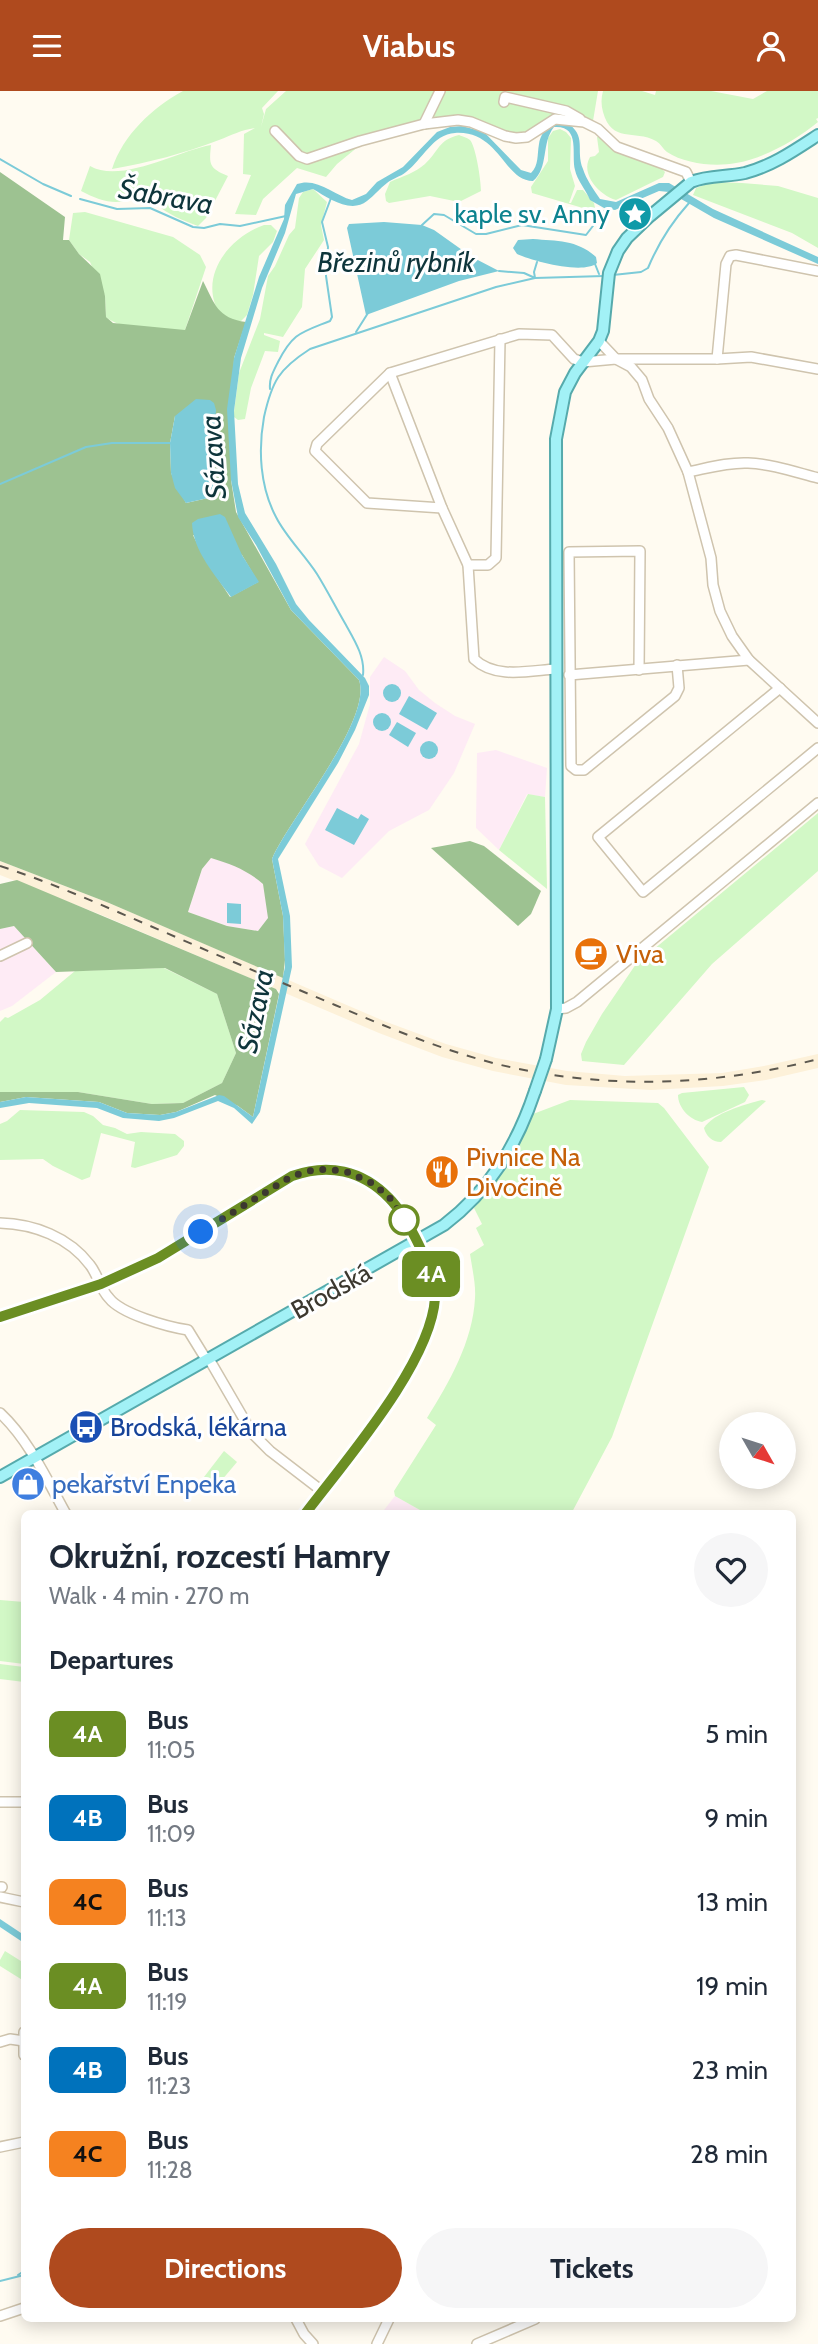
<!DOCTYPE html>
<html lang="en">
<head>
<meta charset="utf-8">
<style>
	body { margin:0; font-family:Cabin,sans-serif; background:#f6f6f7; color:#1f2937; height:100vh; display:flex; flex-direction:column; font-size:26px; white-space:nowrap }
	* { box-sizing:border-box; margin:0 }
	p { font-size:23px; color:#747a83 }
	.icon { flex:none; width:38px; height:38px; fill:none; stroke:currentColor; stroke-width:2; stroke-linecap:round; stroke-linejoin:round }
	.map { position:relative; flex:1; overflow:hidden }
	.side { position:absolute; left:21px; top:1419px; width:775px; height:812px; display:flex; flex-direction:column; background:#fff; border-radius:10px; box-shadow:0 4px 18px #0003 }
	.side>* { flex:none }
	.badge { padding:0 14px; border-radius:10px; font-size:24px; line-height:46px }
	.needle { width:46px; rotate:129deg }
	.fabs { position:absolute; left:719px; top:1321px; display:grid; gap:14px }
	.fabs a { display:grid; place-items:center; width:77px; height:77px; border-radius:50%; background:#fff; box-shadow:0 4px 18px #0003; font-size:35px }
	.you { position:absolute; width:35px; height:35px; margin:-18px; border:5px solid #fff; border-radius:50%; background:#1a73e8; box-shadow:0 0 0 10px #1a73e833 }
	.map>.badge { position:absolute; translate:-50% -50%; box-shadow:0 0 0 4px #fff }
	h2 { padding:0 28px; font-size:26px; line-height:63px }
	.round { display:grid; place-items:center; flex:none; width:74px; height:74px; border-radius:37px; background:#f6f6f7 }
	.overview { display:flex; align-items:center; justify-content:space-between; height:119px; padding:0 28px }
	h1 { font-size:33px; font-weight:700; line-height:52px }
	.primary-button { display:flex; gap:14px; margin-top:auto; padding:14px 28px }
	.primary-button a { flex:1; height:80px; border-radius:42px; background:#af4a1e; color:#fff; font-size:28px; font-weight:700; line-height:80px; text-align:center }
	.primary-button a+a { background:#f6f6f7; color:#1f2937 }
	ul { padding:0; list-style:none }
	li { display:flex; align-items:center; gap:21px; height:84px; padding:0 28px }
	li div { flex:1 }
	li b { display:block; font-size:26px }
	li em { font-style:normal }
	li .badge { min-width:77px; font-weight:700; text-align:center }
	header { display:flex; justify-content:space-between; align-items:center; height:91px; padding:0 28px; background:#af4a1e; color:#fff; font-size:32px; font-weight:700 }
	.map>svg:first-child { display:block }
	.industrial { fill:#feebf5 }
	.built { fill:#fdf1d9 }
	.green { fill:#d2f8c6 }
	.forest { fill:#9dc291; fill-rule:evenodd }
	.water { fill:#7ccbd8 }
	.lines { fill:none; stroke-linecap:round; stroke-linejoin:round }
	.stream { stroke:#7ccbd8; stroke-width:2 }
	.minor-casing { stroke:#cfc4ae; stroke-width:12 }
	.major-casing { stroke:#56aaac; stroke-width:14 }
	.minor { stroke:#fff; stroke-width:9 }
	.major { stroke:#a2f1f6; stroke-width:10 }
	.rail { stroke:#5c584f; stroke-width:2; stroke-dasharray:9 9; stroke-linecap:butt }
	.major-bridge-casing { stroke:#56aaac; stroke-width:14; stroke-linecap:butt }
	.major-bridge { stroke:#a2f1f6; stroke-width:10 }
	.line-casing { stroke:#fff; stroke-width:16 }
	.line { stroke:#6b8e23; stroke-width:10 }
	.walk { stroke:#3c382f; stroke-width:7; stroke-dasharray:0 12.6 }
	.stop-dot { fill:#fff; stroke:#6b8e23; stroke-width:3.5 }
	.labels { text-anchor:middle; stroke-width:6; stroke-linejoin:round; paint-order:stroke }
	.culture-label { font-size:26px; fill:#0d838f; stroke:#fff; text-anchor:end }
	.food-label { font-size:26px; fill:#c56008; stroke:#fff; text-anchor:start }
	.street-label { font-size:26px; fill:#3c382f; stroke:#fff }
	.transit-label { font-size:26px; fill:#164399; stroke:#fff; text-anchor:start }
	.shop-label { font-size:26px; fill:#366cbe; stroke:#fff; text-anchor:start }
	.water-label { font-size:28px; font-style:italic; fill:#0e353b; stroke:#fff }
</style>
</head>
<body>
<header><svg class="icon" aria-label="menu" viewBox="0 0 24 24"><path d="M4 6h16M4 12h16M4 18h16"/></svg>Viabus<svg class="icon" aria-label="person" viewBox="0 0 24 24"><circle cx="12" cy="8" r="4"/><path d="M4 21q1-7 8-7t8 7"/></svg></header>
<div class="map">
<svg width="818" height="2253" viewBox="0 0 818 2253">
	<rect width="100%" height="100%" fill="#fffbf1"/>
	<g class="industrial">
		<polygon points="384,566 405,580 419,599 435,612 455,625 475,633 454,682 429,719 389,740 342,787 319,775 305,753 359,653 370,613 370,586"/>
		<polygon points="496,659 547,677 545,706 527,703 499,759 476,737 477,662"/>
		<polygon points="211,767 232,773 250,782 263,793 269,827 258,840 227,835 188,821 202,778"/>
		<polygon points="14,835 56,881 12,915 0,920 0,838"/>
		<polygon points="395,1405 427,1423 381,1423"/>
	</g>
	<polygon class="built" points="0,770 109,812 384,930 446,953 496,967 567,980 625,985 722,982 764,975 818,963 818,977 766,989 723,995 651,999 566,994 493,980 442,966 379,942 104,825 0,784"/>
	<g class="green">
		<path d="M183,0H278L262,17L264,23L261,36L266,18L286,0H598L592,36L554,32L534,46L457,34L409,41L359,55L337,73L326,86L297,77L263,108L256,124L235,123L251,84L243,83L244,43L255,37C241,39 232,44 219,49C185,62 148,72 112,78C123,44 152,17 183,0Z"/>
		<path d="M603,0H642L655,4L656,0H711L753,8L767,0H818V27L816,28L818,31C796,49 765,67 736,72C715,76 685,73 667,61C663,58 661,53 656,50C634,38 612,53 603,21C601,14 601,7 603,0Z"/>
		<polygon points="560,38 566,41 571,47 570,78 575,95 569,112 571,112 577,99 583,99 594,112 595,117 593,120 532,102 531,96 548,70 548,47 553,40"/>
		<path d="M459,44C464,46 466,46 470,49C476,56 481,90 481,100L459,111L430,105L389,112L386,110L385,103L390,91C403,85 415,82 425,73C439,60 438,49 459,44Z"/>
		<path d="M597,46H602L660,76L665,81L663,86L616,109C599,104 580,83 590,66L595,65L599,61Z"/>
		<path d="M211,54C209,74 209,77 228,85L206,127L198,135C184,130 167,123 156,113L158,105L154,100L145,98C125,118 104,112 81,100L90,75C121,93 177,60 211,54Z"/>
		<polygon points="713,91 742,92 778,95 818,107 818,157 792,142 693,104 696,97"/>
		<polygon points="313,98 327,111 321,134 324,149 305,178 302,216 283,246 264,242 264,244 280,250 278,261 265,260 251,297 245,328 238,329 234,326 234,321 239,282 260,228 268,185 275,175 289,144 295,137 299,107 303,101"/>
		<path d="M85,121L173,146L200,164L206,176L185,239C163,239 122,240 106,226L105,205L90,171L79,163L69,149L73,122Z"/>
		<path d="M264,134H271L277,140L273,151L259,165L253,204L247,224L240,231C229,229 219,225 215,213C203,178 233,145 264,134Z"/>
		<polygon points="528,703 545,706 547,798 499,759"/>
		<polygon points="818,722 818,780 712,873 624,974 582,970 581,963 586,951 602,923 636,873"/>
		<polygon points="164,877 217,903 236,962 222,992 183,1012 152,1013 78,1001 0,1001 0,931 5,926 8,927 40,909 75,880"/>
		<path d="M744,996L749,1004L745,1011L702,1031C690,1029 678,1017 678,1004L682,1002Z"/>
		<path d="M570,1009L658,1012L664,1017L709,1076L612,1346L571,1423H427L395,1405L394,1400L436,1334L427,1327C449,1292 473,1250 475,1207C476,1193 472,1177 470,1163L484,1154L476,1137L482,1133L474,1117L510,1072L533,1023Z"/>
		<path d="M762,1009L766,1010L721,1051C712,1051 706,1045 704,1037C713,1022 746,1013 762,1009Z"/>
		<polygon points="20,1019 84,1021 93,1025 103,1034 115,1037 127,1043 141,1041 175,1043 184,1050 184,1055 177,1064 135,1077 131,1076 135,1051 101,1042 90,1086 82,1089 53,1075 43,1068 0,1069 0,1033 7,1030"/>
		<polygon points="224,1360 237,1371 216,1396 204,1386"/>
		<polygon points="0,1509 24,1511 24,1573 0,1570"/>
		<polygon points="0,1573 24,1576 24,1591 0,1588"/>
		<polygon points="5,1860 24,1872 24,1890 0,1875 0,1869"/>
	</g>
	<g class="forest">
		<path d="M0,81L65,126L63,149H69L79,163L100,183L105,205L106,226L113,232L185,239L203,190C215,213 217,227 246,231L234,267L231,389L236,421L291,519L359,589C373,629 288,729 272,768L283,825L285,869L283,887L109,812L0,770ZM175,325L216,330L212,362L217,405L186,412L171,382L170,352ZM193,444L242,464L258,491L230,506L203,465ZM211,767C231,773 247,779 263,793L268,827L258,840L227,835L188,821L202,778Z"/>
		<polygon points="470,750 484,755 541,800 531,823 518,835 431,757"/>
		<polygon points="17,789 276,898 279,903 253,1026 238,1015 215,1004 176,1021 160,1024 127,1022 99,1011 26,1006 0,1011 0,1001 78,1001 152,1013 183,1012 222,992 236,962 217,903 165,877 56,881 14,835 0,838 0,793"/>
	</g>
	<g class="water">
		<path d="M566,31C588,45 575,59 583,78C586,88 594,99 600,108L616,111L659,92H669L713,118L818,166V173L714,127L669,101L659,100L615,119L604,117L590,109C586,99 577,89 575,79C571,63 581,34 554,36C541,52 549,77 533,90C504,90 499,39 455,42C433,43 422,69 406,81C400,86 393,87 387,92C380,97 374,105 367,110C351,123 328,107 313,98L296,103L285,142L262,197L241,267L234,320L238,393L245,422L276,473L296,513L309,529L365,587L369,595V604L355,639L338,672L278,768L290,825L292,876L260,1021L252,1033L234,1017L218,1010L174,1027L159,1030L123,1027L97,1017L29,1012L0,1017V1011L26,1006L99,1011L127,1022L160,1024L176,1021L219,1004L224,1005L253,1026L285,876L283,825L272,768C288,729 373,629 359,589L291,519L256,454L238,426L231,389L227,318L234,267L259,186L284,128L285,114L297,93C317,86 334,104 352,109L366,103L377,91L403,76L437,41L450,36L462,35L484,41L521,79L531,82C539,74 537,64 539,53C540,45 545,38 551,32Z"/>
		<polygon points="384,131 422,134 434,139 472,166 499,180 459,190 366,224 347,137 349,133"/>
		<path d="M533,148C557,150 578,149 596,166L597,172C583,184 533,170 517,163L513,157L518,149Z"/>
		<polygon points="196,308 210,309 214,312 216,319 212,362 217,405 186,412 175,397 171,382 170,352 175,325"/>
		<path d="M220,423L225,426L242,464L259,491L231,506C215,484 193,460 192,432L198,428Z"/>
		<circle cx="392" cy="602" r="9"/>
		<polygon points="409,605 437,622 427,639 399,623"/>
		<circle cx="382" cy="631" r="9"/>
		<polygon points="397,631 416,642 408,656 389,644"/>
		<circle cx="429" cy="659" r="9"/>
		<polygon points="337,717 358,728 361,723 369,728 354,754 325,739"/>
		<polygon points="227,812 241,813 241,833 227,832"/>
		<polygon points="0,1828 24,1844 24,1852 0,1836"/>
	</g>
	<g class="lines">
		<g class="stream">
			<polyline points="0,68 43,93 71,105"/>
			<polyline points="80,108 117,118 150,117 193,136 204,137 220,133 240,135 286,125"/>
			<polyline points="422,134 434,123 444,124 476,143 486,143 522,134 586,144 606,118"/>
			<polyline points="595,173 599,183"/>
			<polyline points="499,180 524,182 535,187 534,181 537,171"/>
			<path d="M613,184L641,181L648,177C658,153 671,132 689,112"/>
			<polyline points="356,241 368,222"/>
			<path d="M270,298C269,288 273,281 278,271C293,242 300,242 330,230L332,226L326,185L328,156L322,131L331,107"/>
			<polyline points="0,393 86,356 112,352 170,352"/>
			<path d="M363,584C365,566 355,550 346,534C336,517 327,499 317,483C304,463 286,446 276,426C260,396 258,359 264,326C272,290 279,278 310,258L496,196L535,187L604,185"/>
			<polyline points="18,2184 24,2180"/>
			<polyline points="0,2190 24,2184"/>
		</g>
		<g class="minor-casing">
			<g id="minor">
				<polyline points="504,11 505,6 566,20 580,28"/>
				<polyline points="424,33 440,0"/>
				<polyline points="275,40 299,65 307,68 360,50 424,33 458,29 471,31 505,45 516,47 527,46 555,28 584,31 598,38 617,56 686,81 691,91"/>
				<polyline points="599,250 616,268 631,276 642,289 649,308 668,337 688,381 711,467 713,494 720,520 732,545 749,569 818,632"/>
				<polyline points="717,268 726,173 730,165 736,164 818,180"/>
				<path d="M390,282L442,417L468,474L474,568C495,588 528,580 555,578"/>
				<path d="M688,381C708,377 728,371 748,372C772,373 795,381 818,387"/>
				<polyline points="442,417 367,412 315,360 317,353 390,282 519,243 552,244 574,268 583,271 616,268 717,268 751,266 818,278"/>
				<polyline points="468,474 488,474 496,467 500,248"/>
				<polyline points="639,579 640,460 569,461 571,675 576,679 584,679 675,605 679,597 677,574"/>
				<polyline points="569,584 749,569"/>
				<polyline points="780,597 598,746 643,801 818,657"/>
				<polyline points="0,865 27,852"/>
				<polyline points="557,918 566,917 577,911 818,712"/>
				<path d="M0,1132C34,1133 69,1146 90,1174C98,1184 100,1198 109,1207C121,1223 168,1236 188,1239L204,1265L209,1268L252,1342L270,1360L322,1400"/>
				<path d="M0,1226C54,1209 108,1193 158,1167C189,1150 219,1130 249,1111C266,1100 284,1087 304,1081C335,1072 375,1085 394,1112C408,1133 432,1173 435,1197C443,1258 341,1375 305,1423"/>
				<path d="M0,1322C29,1349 47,1389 66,1423"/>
				<polyline points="0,1711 24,1711"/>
				<polyline points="0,1796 2,1796"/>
				<polyline points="0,1806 24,1811"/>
				<polyline points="24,1941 24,1964"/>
				<polyline points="0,1951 10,1948 24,1950"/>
				<polyline points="0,2056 24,2051"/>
				<polyline points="0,2225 24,2217"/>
				<polyline points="296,2228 304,2243 313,2253"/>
				<polyline points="377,2253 389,2228"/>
				<polyline points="477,2253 535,2228"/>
			</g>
		</g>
		<g class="major-casing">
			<g id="major">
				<path d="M546,968L557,918L556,348L565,301L575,282L599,250L603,240L609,182L618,160L627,147L650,125L691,91C708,84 727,86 745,82C772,75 795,59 818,44"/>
				<path d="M0,1386L444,1134C490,1099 517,1054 535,1000"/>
			</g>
		</g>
		<use href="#minor" class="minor"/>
		<use href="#major" class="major"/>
		<path class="rail" d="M0,775C50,791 99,813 148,834C208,860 268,886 328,911C382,934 436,957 493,972C599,999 712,996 818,968"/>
		<g class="major-bridge-casing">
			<polyline id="major-bridge" points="535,1000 546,968"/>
		</g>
		<use href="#major-bridge" class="major-bridge"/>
	</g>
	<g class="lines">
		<g class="line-casing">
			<path id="line" d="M0,1226L101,1193L158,1167L292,1085C328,1072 362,1079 389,1107C406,1124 437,1183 435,1207C431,1272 345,1370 305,1423"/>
		</g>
		<use href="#line" class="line"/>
		<polyline class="walk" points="201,1141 292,1085 316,1078 345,1080 374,1093 392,1109 406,1132 404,1129"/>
	</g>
	<defs>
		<g id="sight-disc" transform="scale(1.75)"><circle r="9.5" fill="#0f9aa8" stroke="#fff"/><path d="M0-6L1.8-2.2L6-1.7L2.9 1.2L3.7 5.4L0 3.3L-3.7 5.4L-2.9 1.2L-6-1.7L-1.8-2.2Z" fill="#fff"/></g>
		<g id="cafe-disc" transform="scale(1.75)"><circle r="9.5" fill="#e8710a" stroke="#fff"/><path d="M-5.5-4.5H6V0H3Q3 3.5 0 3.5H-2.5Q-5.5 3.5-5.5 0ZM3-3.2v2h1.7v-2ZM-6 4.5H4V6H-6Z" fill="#fff"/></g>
		<g id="restaurant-disc" transform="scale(1.75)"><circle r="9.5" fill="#e8710a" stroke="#fff"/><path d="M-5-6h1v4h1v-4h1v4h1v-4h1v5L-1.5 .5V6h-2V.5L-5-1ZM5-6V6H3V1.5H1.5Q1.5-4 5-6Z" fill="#fff"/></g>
		<g id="bus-disc" transform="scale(1.75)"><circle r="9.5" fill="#1a4fb4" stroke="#fff"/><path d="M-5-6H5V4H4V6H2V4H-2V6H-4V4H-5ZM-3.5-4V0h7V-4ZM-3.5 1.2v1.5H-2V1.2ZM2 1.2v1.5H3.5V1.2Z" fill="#fff"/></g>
		<g id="shop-disc" transform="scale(1.75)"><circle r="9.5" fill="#3f7fe0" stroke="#fff"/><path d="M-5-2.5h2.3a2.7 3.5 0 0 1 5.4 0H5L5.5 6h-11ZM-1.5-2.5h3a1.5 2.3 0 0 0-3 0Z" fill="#fff"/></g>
	</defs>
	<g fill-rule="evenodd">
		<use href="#sight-disc" x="635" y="123"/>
		<use href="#cafe-disc" x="591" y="863"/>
		<use href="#restaurant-disc" x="442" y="1081"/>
		<use href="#bus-disc" x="86" y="1336"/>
		<use href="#shop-disc" x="28" y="1393"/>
	</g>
	<circle class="stop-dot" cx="404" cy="1129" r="14"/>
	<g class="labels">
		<g class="culture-label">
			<text x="610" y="132">kaple sv. Anny</text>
		</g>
		<g class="food-label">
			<text x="616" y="872">Viva</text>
			<text x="466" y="1075">Pivnice Na<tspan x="466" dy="30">Divočině</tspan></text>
		</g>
		<g class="street-label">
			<text transform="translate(331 1200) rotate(-29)" y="9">Brodská</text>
		</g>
		<g class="transit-label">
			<text x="110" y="1345">Brodská, lékárna</text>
		</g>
		<g class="shop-label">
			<text x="52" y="1402">pekařství Enpeka</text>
		</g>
		<g class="water-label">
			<text transform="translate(166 105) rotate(10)" y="10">Šabrava</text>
			<text x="396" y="181">Březinů rybník</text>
			<text transform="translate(213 366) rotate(-94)" y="10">Sázava</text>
			<text transform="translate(255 920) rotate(-78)" y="10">Sázava</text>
		</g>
	</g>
</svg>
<div class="fabs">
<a><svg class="needle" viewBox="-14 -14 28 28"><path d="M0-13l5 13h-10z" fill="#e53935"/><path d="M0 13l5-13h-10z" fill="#747a83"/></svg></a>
</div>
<div class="you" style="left:201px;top:1141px"></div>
<b class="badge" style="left:431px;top:1183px;background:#6b8e23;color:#fff">4A</b>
<section class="side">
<div class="overview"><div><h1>Okružní, rozcestí Hamry</h1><p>Walk · 4 min · 270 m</p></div><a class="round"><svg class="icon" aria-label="heart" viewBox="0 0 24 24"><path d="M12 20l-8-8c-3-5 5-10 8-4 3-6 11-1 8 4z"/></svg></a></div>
<h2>Departures</h2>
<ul>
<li><span class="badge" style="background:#6b8e23;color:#fff">4A</span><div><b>Bus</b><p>11:05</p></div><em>5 min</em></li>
<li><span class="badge" style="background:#0072bc;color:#fff">4B</span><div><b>Bus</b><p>11:09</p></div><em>9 min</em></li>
<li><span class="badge" style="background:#f58220;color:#111">4C</span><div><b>Bus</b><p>11:13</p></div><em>13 min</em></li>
<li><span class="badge" style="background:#6b8e23;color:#fff">4A</span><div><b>Bus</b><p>11:19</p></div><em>19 min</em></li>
<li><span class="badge" style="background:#0072bc;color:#fff">4B</span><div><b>Bus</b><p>11:23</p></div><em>23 min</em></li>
<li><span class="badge" style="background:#f58220;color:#111">4C</span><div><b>Bus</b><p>11:28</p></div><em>28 min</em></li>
</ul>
<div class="primary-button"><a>Directions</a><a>Tickets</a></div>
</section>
</div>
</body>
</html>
